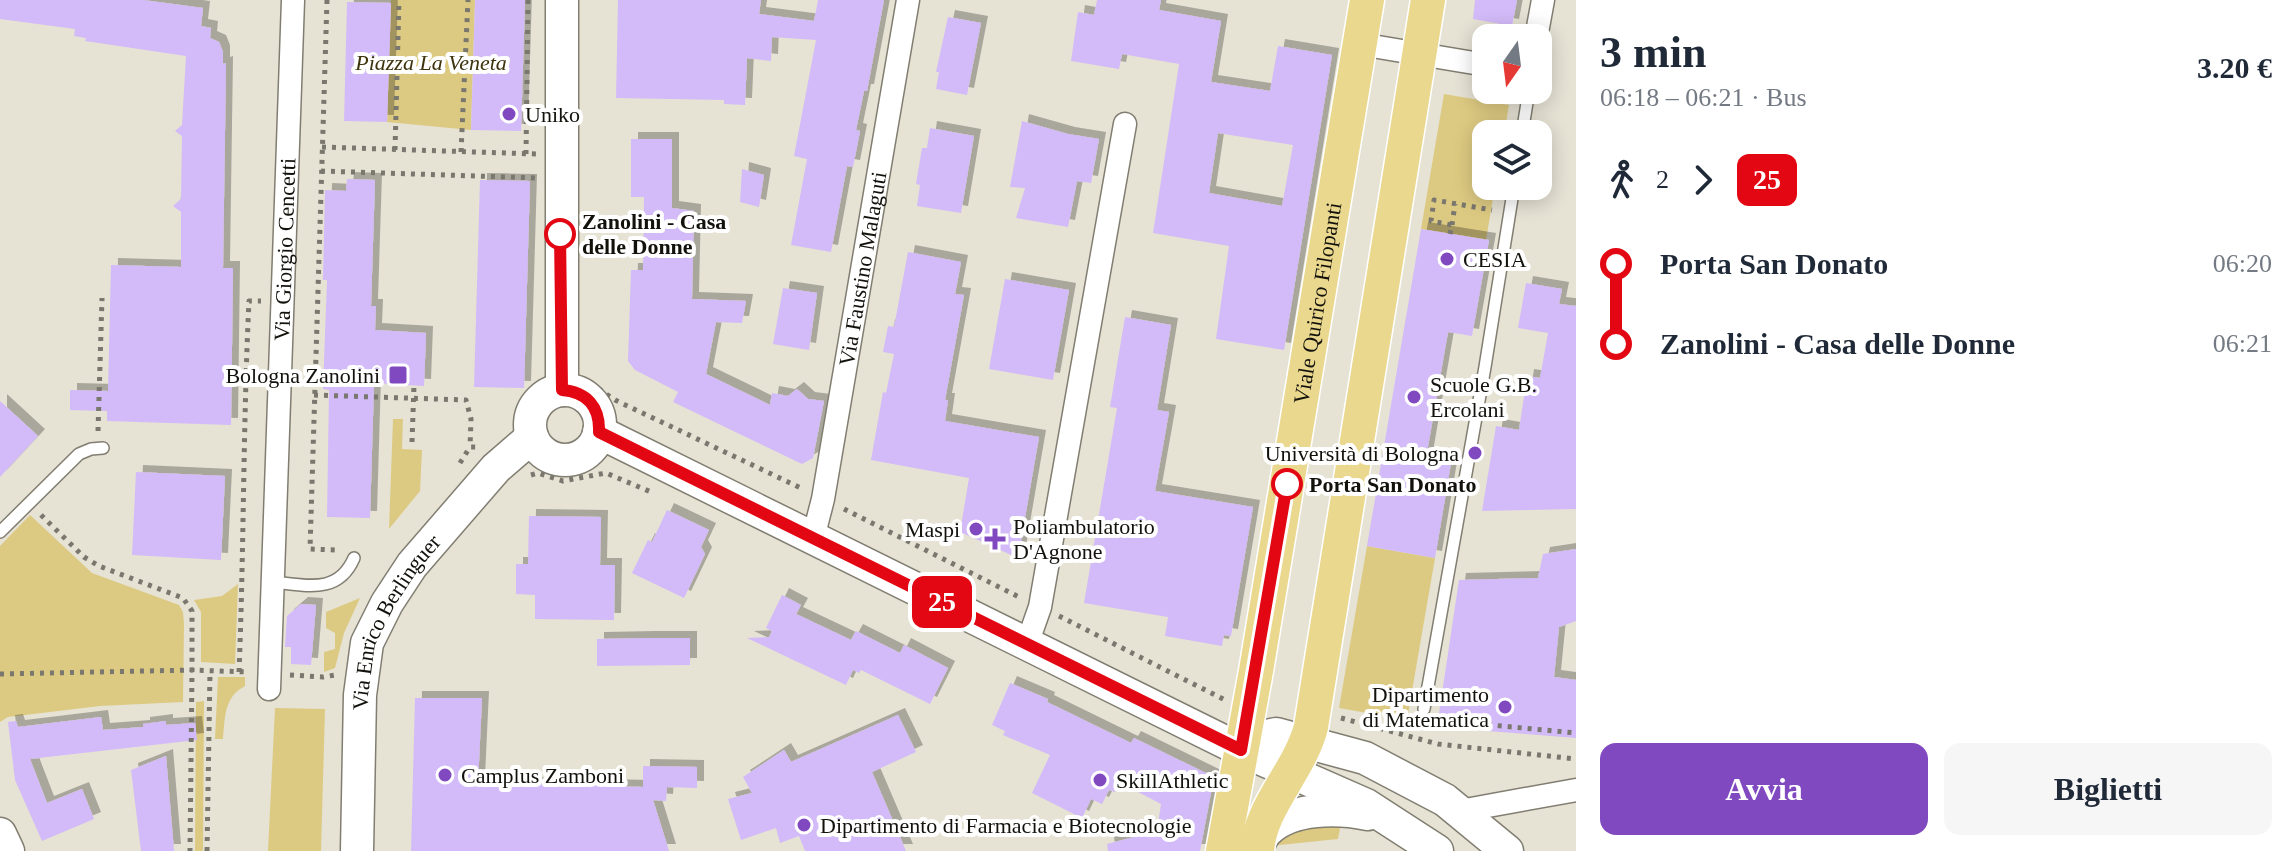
<!DOCTYPE html>
<html lang="it">
<head>
<meta charset="utf-8">
<style>
	body { margin:0; font-family:Georgia,serif; background:#f6f6f7; color:#1f2937; height:100vh; display:flex; flex-direction:column; font-size:30px; white-space:nowrap }
	* { box-sizing:border-box; margin:0 }
	p { font-size:26px; color:#747a83 }
	.icon { flex:none; width:44px; height:44px; fill:none; stroke:currentColor; stroke-width:2; stroke-linecap:round; stroke-linejoin:round }
	.map { position:relative; flex:1; overflow:hidden }
	.panel { display:flex; flex-direction:column; background:#fff; width:720px }
	.panel>* { flex:none }
	.badge { padding:0 16px; border-radius:12px; font-size:28px; line-height:52px }
	.needle { width:52px; rotate:194deg }
	.buttons { position:absolute; left:1472px; top:24px; display:grid; gap:16px }
	.buttons a { display:grid; place-items:center; width:80px; height:80px; border-radius:16px; background:#fff; box-shadow:0 4px 20px #0003; font-size:40px }
	.map>.badge { position:absolute; translate:-50% -50%; box-shadow:0 0 0 4px #fff }
	.legs { display:flex; align-items:center; gap:12px; height:88px; padding:0 24px; font-size:26px }
	.legs p { margin-inline-start:auto }
	.head { display:flex; align-items:center; justify-content:space-between; height:136px; padding:0 24px }
	h1 { font-size:44px; font-weight:600; line-height:60px }
	.cta { display:flex; gap:16px; margin-top:auto; padding:16px 24px }
	.cta a { flex:1; height:92px; border-radius:16px; background:#8149c0; color:#fff; font-size:32px; font-weight:600; line-height:92px; text-align:center }
	.cta a+a { background:#f6f6f7; color:#1f2937 }
	ul { padding:0 24px; list-style:none }
	li { display:flex; align-items:center; gap:28px; height:80px; font-size:30px }
	li i { display:grid; place-items:center; width:12px; height:100%; margin:0 10px; background:currentColor }
	li i::after { content:''; width:20px; height:20px; margin:-10px; border:6px solid; border-radius:50%; background:#fff }
	li p { margin-inline-start:auto }
	li:first-child i { background:linear-gradient(#0000 50%,currentColor 0) }
	li:last-child i { background:linear-gradient(currentColor 50%,#0000 0) }
	main { display:flex; flex:1; min-height:0 }
	.map>svg:first-child { display:block }
	.green { fill:#ddca82 }
	.building { fill:#d3bbf9; fill-rule:evenodd; filter:url(#shadow) }
	.lines { fill:none; stroke-linecap:round; stroke-linejoin:round }
	.lane-casing { stroke:#817e71; stroke-width:14 }
	.street-casing { stroke:#817e71; stroke-width:25 }
	.secondary-casing { stroke:#817e71; stroke-width:35 }
	.primary-casing { stroke:#fff; stroke-width:37 }
	.path { stroke:#7a776e; stroke-width:5; stroke-dasharray:4 6; stroke-linecap:butt }
	.lane { stroke:#fff; stroke-width:11 }
	.street { stroke:#fff; stroke-width:22 }
	.secondary { stroke:#fff; stroke-width:32 }
	.primary { stroke:#ead88e; stroke-width:34 }
	.line-1-casing { stroke:#fff; stroke-width:18 }
	.line-1 { stroke:#e30613; stroke-width:12 }
	.poi-dot { fill:#8149c0; stroke:#fff; stroke-width:3 }
	.stop-1-dot { fill:#fff; stroke:#e30613; stroke-width:4 }
	.labels { text-anchor:middle; stroke-width:8; stroke-linejoin:round; paint-order:stroke }
	.park-label { font-size:22px; font-style:italic; fill:#3d330d; stroke:#fff }
	.poi-label { font-size:22px; fill:#12110c; stroke:#fff; text-anchor:start }
	.stop-label { font-size:22px; font-weight:bold; fill:#12110c; stroke:#fff; text-anchor:start }
	.street-label { font-size:22px; fill:#12110c; stroke:#fff }
</style>
</head>
<body>
<main>
<div class="map">
<svg width="1576" height="851" viewBox="0 0 1576 851">
	<defs>
		<filter id="shadow"><feDropShadow dx="7" dy="-7" stdDeviation="0" flood-color="#0004"/></filter>
	</defs>
	<rect width="100%" height="100%" fill="#e6e2d4"/>
	<g class="green">
		<polygon points="391,0 475,0 471,130 387,122"/>
		<polygon points="1444,94 1509,105 1504,134 1486,134 1486,186 1495,186 1486,240 1421,229"/>
		<polygon points="393,419 403,419 402,449 422,450 420,491 389,529"/>
		<polygon points="30,515 92,573 179,605 183,612 184,624 183,702 100,706 8,717 0,722 0,546"/>
		<polygon points="1367,546 1435,558 1407,720 1339,708"/>
		<polygon points="238,584 235,664 201,662 201,612 194,600 222,596"/>
		<polygon points="360,598 344,633 335,668 324,672 324,652 335,649 335,633 326,628 326,612"/>
		<path d="M218,677H245V686C224,697 225,717 223,739H215Z"/>
		<polygon points="204,701 203,851 195,851 196,702"/>
		<polygon points="275,708 325,709 321,851 268,851"/>
		<polygon points="1341,823 1338,839 1270,846 1292,830"/>
	</g>
	<g class="building">
		<polygon points="0,0 143,0 203,8 201,26 211,28 210,38 219,42 223,52 223,64 226,63 223,268 233,268 231,425 107,421 107,411 70,410 70,390 108,391 111,265 181,267 181,212 173,206 181,199 182,136 175,131 182,125 186,56 85,41 86,38 74,36 75,29 0,19"/>
		<polygon points="475,0 525,0 521,131 471,130"/>
		<polygon points="618,0 761,0 759,14 814,21 818,0 884,0 867,91 864,91 856,130 860,131 853,167 847,166 831,252 791,245 807,159 794,156 816,40 772,37 771,61 747,58 745,105 724,104 724,100 616,98"/>
		<path d="M1097,0H1161L1159,10L1221,21L1211,82L1270,91L1278,46L1332,55L1284,350L1216,339L1229,246L1153,233L1179,64L1122,54L1119,69L1071,61L1078,12L1094,15ZM1218,133L1293,145L1282,206L1209,193Z"/>
		<polygon points="1475,0 1517,0 1512,26 1473,19"/>
		<polygon points="347,2 391,3 387,122 344,121"/>
		<polygon points="948,17 981,23 967,95 936,89 939,72 936,72"/>
		<polygon points="1022,121 1068,134 1099,139 1091,183 1077,181 1068,227 1016,218 1025,188 1010,187"/>
		<polygon points="930,128 974,136 961,213 917,206 920,185 916,184 922,148 927,148"/>
		<polygon points="631,139 672,139 672,208 694,211 692,299 746,301 742,323 716,322 706,374 770,405 772,393 788,396 797,389 808,399 824,401 813,458 802,464 673,402 678,392 635,370 628,361 631,270 643,270 644,197 631,197"/>
		<polygon points="742,169 764,175 759,207 740,202"/>
		<polygon points="347,179 375,180 371,306 376,306 375,330 426,333 424,386 374,383 370,518 327,517 329,390 323,389 327,280 323,280 325,190 346,191"/>
		<polygon points="480,180 530,181 524,388 474,387"/>
		<polygon points="1421,229 1489,240 1472,336 1448,332 1426,458 1451,463 1435,558 1367,546"/>
		<polygon points="908,252 961,262 955,294 964,295 945,400 948,400 945,421 1039,437 1018,558 960,532 969,478 871,460 883,392 886,393 894,354 883,352 888,326 894,327"/>
		<polygon points="1005,279 1069,290 1053,380 989,369"/>
		<polygon points="1526,283 1562,289 1559,304 1576,306 1576,509 1482,511 1496,426 1519,430 1527,376 1540,378 1548,333 1518,328"/>
		<polygon points="783,288 817,293 809,350 773,344"/>
		<polygon points="1125,317 1171,325 1157,410 1169,412 1155,491 1253,507 1231,636 1224,635 1222,646 1165,636 1168,617 1084,603 1117,408 1110,407"/>
		<polygon points="0,401 38,436 0,477"/>
		<polygon points="136,472 225,476 221,560 132,555"/>
		<polygon points="667,510 709,530 701,547 705,554 684,598 632,573 648,540 652,542"/>
		<polygon points="529,516 601,517 600,565 615,565 614,620 535,619 535,595 516,594 516,564 528,564"/>
		<polygon points="1576,549 1576,621 1559,627 1554,677 1576,680 1576,738 1437,727 1459,580 1538,578 1543,554"/>
		<polygon points="782,595 801,605 796,614 851,640 856,631 900,653 904,645 948,668 930,704 861,670 859,673 853,670 846,685 747,638 769,637 772,631 766,628"/>
		<polygon points="301,604 316,605 311,665 291,664 291,647 285,647 287,616"/>
		<polygon points="649,638 690,638 690,665 597,666 597,639"/>
		<polygon points="1010,683 1048,699 1047,702 1131,743 1134,738 1214,777 1200,851 1108,851 1107,844 1157,831 1161,804 1119,782 1115,792 1109,790 1102,804 1091,799 1082,818 1032,793 1050,755 1003,735 1005,731 992,725"/>
		<polygon points="415,698 482,698 478,783 643,787 643,766 697,767 697,788 667,787 666,801 653,800 669,851 411,851"/>
		<polygon points="898,715 916,752 872,772 906,851 805,851 799,836 780,843 776,828 741,840 728,799 752,793 743,777 784,750 791,762"/>
		<polygon points="101,717 103,730 143,727 143,724 166,721 166,725 195,723 197,740 30,759 47,803 82,789 94,819 42,841 15,780 8,722 16,721 18,727"/>
		<polygon points="166,756 174,851 141,851 131,770"/>
	</g>
	<g class="lines">
		<g class="lane-casing">
			<g id="lane">
				<polyline points="1522,134 1529,90"/>
				<polyline points="0,532 79,454 91,449 103,448"/>
				<path d="M273,582C306,585 338,595 354,558"/>
				<polyline points="1424,709 1485,367 1514,186"/>
			</g>
		</g>
		<g class="street-casing">
			<g id="street">
				<polyline points="1536,38 1543,0"/>
				<polyline points="1360,44 1486,65"/>
				<path id="s1" d="M813,538L823,499L908,0"/>
				<polyline points="1027,644 1040,607 1125,124"/>
				<path id="s2" d="M269,689L293,0"/>
				<polyline points="1460,811 1576,790"/>
			</g>
		</g>
		<g class="secondary-casing">
			<g id="secondary">
				<polyline points="562,390 562,0"/>
				<circle cx="565" cy="425" r="35"/>
				<polyline points="599,432 1241,750 1366,805 1437,851"/>
				<polyline points="1241,750 1257,738 1276,734 1365,758 1445,800 1507,851"/>
				<polyline points="0,834 8,851"/>
				<path d="M1257,847C1260,842 1263,834 1268,830C1292,807 1338,808 1368,814"/>
				<path id="s3" d="M357,851L360,695L367,643L387,603L412,565L496,468L532,437"/>
			</g>
		</g>
		<g class="primary-casing">
			<g id="primary">
				<path id="s4" d="M1223,851L1256,671L1367,0"/>
				<path d="M1257,851C1260,806 1299,772 1311,727L1428,0"/>
			</g>
		</g>
		<g class="path">
			<polyline points="327,0 310,549 338,550"/>
			<polyline points="322,147 537,154"/>
			<polyline points="395,150 399,0"/>
			<polyline points="461,152 468,0"/>
			<polyline points="526,154 528,0"/>
			<polyline points="321,171 538,178"/>
			<polyline points="1452,225 1455,204"/>
			<polyline points="1450,234 1452,225 1431,221 1434,200 1492,210"/>
			<polyline points="590,383 615,400 803,489"/>
			<polyline points="314,395 466,400 471,419 470,447"/>
			<polyline points="98,431 102,298"/>
			<polyline points="412,442 414,385"/>
			<polyline points="460,463 470,447 477,447"/>
			<polyline points="531,475 538,473 563,481 606,473 651,492"/>
			<polyline points="844,509 1021,598"/>
			<polyline points="41,515 84,557 99,566 183,598 192,611 192,670 248,672"/>
			<polyline points="1059,616 1225,700"/>
			<path d="M239,672C244,548 243,425 249,301H261"/>
			<polyline points="0,674 192,670 190,851"/>
			<polyline points="290,675 323,677 335,675"/>
			<polyline points="1341,718 1438,744 1576,759"/>
			<polyline points="1438,720 1576,733"/>
			<polyline points="207,851 210,671"/>
		</g>
		<use href="#lane" class="lane"/>
		<use href="#street" class="street"/>
		<use href="#secondary" class="secondary"/>
		<use href="#primary" class="primary"/>
	</g>
	<g class="lines">
		<g class="line-1-casing">
			<path id="line-1" d="M560,234L562,390C587,392 600,407 599,432L1241,750L1287,484"/>
		</g>
		<use href="#line-1" class="line-1"/>
	</g>
	<g class="poi-dot">
		<circle cx="509" cy="114" r="8"/>
		<circle cx="1447" cy="259" r="8"/>
		<rect x="388" y="365" width="20" height="20" rx="4"/>
		<circle cx="1414" cy="397" r="8"/>
		<circle cx="1475" cy="453" r="8"/>
		<circle cx="976" cy="529" r="8"/>
		<path d="M991 527h8v8h8v8h-8v8h-8v-8h-8v-8h8z"/>
		<circle cx="1505" cy="707" r="8"/>
		<circle cx="445" cy="775" r="8"/>
		<circle cx="1100" cy="780" r="8"/>
		<circle cx="804" cy="825" r="8"/>
	</g>
	<g class="stop-1-dot">
		<circle cx="560" cy="234" r="14"/>
		<circle cx="1287" cy="484" r="14"/>
	</g>
	<g class="labels">
		<g class="park-label">
			<text x="431" y="70">Piazza La Veneta</text>
		</g>
		<g class="poi-label">
			<text x="525" y="122">Uniko</text>
			<text x="1463" y="267">CESIA</text>
			<text x="380" y="383" text-anchor="end">Bologna Zanolini</text>
			<text x="1430" y="392">Scuole G.B.<tspan x="1430" dy="25">Ercolani</tspan></text>
			<text x="1459" y="461" text-anchor="end">Università di Bologna</text>
			<text x="1013" y="534">Poliambulatorio<tspan x="1013" dy="25">D'Agnone</tspan></text>
			<text x="960" y="537" text-anchor="end">Maspi</text>
			<text x="1489" y="702" text-anchor="end">Dipartimento<tspan x="1489" dy="25">di Matematica</tspan></text>
			<text x="461" y="783">Camplus Zamboni</text>
			<text x="1116" y="788">SkillAthletic</text>
			<text x="820" y="833">Dipartimento di Farmacia e Biotecnologie</text>
		</g>
		<g class="stop-label">
			<text x="582" y="229">Zanolini - Casa<tspan x="582" dy="25">delle Donne</tspan></text>
			<text x="1309" y="492">Porta San Donato</text>
		</g>
		<g class="street-label">
			<text dy="8" stroke="none"><textPath href="#s2" startOffset="440">Via Giorgio Cencetti</textPath></text>
			<text dy="8" stroke="none"><textPath href="#s1" startOffset="274">Via Faustino Malaguti</textPath></text>
			<text dy="8" stroke="none"><textPath href="#s4" startOffset="556">Viale Quirico Filopanti</textPath></text>
			<text dy="8" stroke="none"><textPath href="#s3" startOffset="238">Via Enrico Berlinguer</textPath></text>
		</g>
	</g>
</svg>
<div class="buttons">
<a><svg class="needle" viewBox="-14 -14 28 28"><path d="M0-13l5 13h-10z" fill="#e53935"/><path d="M0 13l5-13h-10z" fill="#747a83"/></svg></a>
<a><svg class="icon" aria-label="layers" viewBox="0 0 24 24"><path d="M12 4l9 5-9 5-9-5zM3 14l9 5 9-5"/></svg></a>
</div>
<b class="badge" style="left:942px;top:602px;background:#e30613;color:#fff">25</b>
</div>
<section class="panel">
<div class="head"><div><h1>3 min</h1><p>06:18 – 06:21 · Bus</p></div><b>3.20 €</b></div>
<div class="legs"><svg class="icon" aria-label="walk" viewBox="0 0 24 24"><circle cx="13" cy="4" r="2"/><path d="M13 8l-2 6 4 7M11 14l-3 7M7 12l3-4h3l4 4"/></svg>2<svg class="icon" aria-label="forward" viewBox="0 0 24 24"><path d="M9 5l7 7-7 7"/></svg><b class="badge" style="background:#e30613;color:#fff">25</b></div>
<ul>
<li><i style="color:#e30613"></i><b>Porta San Donato</b><p>06:20</p></li>
<li><i style="color:#e30613"></i><b>Zanolini - Casa delle Donne</b><p>06:21</p></li>
</ul>
<div class="cta"><a>Avvia</a><a>Biglietti</a></div>
</section>
</main>
</body>
</html>
